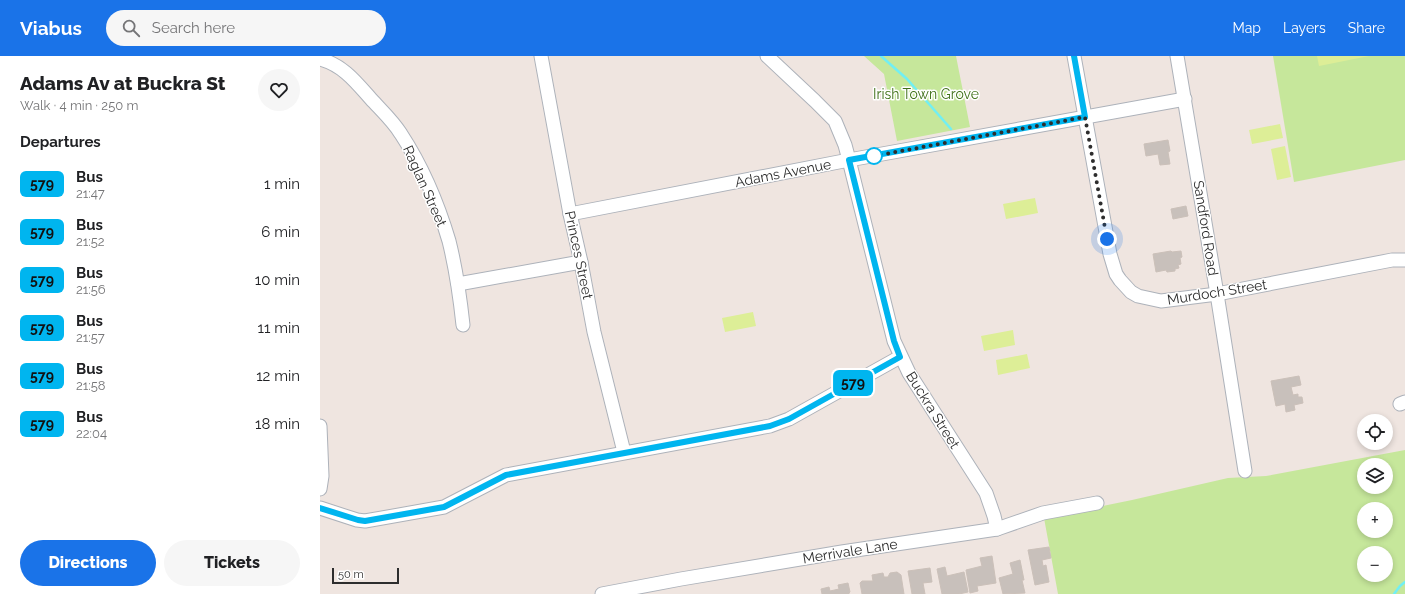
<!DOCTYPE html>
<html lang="en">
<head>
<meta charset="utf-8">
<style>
	body { margin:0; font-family:Raleway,sans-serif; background:#f6f6f6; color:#202124; height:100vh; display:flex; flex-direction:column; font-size:15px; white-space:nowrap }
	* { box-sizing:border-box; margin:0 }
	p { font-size:13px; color:#757577 }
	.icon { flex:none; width:22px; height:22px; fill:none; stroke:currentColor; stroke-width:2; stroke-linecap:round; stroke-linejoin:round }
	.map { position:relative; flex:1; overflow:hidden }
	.details { display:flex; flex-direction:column; background:#fff; width:320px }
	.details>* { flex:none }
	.badge { padding:0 8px; border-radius:6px; font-size:14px; line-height:26px }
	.buttons { position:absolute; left:1037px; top:358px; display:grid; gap:8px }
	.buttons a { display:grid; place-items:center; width:36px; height:36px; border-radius:50%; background:#fff; box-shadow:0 2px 6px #0003; font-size:20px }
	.scale { position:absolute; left:12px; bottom:10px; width:67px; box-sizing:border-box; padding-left:4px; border:2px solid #2d2d2d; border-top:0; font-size:11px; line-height:14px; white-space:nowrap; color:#2d2d2d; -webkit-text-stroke:3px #fff; paint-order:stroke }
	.you { position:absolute; width:20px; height:20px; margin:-10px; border:3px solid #fff; border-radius:50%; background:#1a73e8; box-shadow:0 0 0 6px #1a73e833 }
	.map>.badge { position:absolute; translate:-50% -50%; box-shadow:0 0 0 2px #fff }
	h2 { padding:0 20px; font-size:15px; line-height:36px }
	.round { display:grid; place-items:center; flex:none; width:42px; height:42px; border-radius:21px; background:#f6f6f6 }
	.head { display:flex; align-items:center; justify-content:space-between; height:68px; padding:0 20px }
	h1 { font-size:19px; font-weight:800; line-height:30px }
	.action { display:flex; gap:8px; margin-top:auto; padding:8px 20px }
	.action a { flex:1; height:46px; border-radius:24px; background:#1a73e8; color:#fff; font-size:16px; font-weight:800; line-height:46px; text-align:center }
	.action a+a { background:#f6f6f6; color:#202124 }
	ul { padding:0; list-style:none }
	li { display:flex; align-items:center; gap:12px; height:48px; padding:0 20px }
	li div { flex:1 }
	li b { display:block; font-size:15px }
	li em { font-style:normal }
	li .badge { min-width:44px; font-weight:700; text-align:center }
	header { display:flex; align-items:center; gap:24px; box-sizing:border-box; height:56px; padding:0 20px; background:#1a73e8; color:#fff }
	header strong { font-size:19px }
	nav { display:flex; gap:22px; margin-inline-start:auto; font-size:14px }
	.search { width:280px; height:36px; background:#f6f6f6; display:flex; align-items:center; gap:10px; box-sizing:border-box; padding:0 14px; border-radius:22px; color:#757577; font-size:15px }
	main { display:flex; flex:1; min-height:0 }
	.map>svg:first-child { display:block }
	.green { fill:#c6e79b; fill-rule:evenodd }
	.pitch { fill:#ddee97 }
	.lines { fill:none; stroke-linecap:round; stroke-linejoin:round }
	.stream { stroke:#71eff3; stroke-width:2.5 }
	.building { fill:#c8c0bb; stroke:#cbc0b9 }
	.minor-casing { stroke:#adb2ba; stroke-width:15 }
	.minor { stroke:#fff; stroke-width:13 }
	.line-casing { stroke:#fff; stroke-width:9 }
	.line { stroke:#00b5ef; stroke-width:6 }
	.walk { stroke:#2d2d2d; stroke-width:4; stroke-dasharray:0 7.2 }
	.stop-dot { fill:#fff; stroke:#00b5ef; stroke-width:2 }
	.labels { text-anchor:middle; stroke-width:3; stroke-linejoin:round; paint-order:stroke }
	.park-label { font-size:14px; fill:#3f7018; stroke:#fff }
	.street-label { font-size:14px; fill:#2d2d2d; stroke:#fff }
</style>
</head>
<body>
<header>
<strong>Viabus</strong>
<div class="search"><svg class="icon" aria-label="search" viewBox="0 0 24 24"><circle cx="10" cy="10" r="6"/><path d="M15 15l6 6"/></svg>Search here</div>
<nav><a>Map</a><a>Layers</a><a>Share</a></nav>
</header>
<main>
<section class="details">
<div class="head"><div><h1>Adams Av at Buckra St</h1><p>Walk · 4 min · 250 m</p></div><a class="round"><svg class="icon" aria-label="heart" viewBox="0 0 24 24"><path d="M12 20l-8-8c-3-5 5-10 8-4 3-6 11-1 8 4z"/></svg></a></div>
<h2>Departures</h2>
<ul>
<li><span class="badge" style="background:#00b5ef;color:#111">579</span><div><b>Bus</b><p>21:47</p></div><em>1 min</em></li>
<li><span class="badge" style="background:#00b5ef;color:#111">579</span><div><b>Bus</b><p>21:52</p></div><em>6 min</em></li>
<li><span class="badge" style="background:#00b5ef;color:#111">579</span><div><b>Bus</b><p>21:56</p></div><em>10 min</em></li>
<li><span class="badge" style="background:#00b5ef;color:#111">579</span><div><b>Bus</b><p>21:57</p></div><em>11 min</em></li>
<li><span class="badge" style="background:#00b5ef;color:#111">579</span><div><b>Bus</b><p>21:58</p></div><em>12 min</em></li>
<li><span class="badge" style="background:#00b5ef;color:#111">579</span><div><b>Bus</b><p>22:04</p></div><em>18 min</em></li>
</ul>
<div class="action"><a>Directions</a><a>Tickets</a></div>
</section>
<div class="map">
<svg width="1085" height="538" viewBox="0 0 1085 538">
	<rect width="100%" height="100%" fill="#efe5e0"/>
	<g class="green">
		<polygon points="544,0 636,0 650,71 577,85 564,18"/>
		<polygon points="953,0 1085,0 1085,104 974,126"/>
		<path d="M1085,394V538H738L724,462L812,444L908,422L946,420ZM1044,409H1066V431H1044ZM1044,453H1066V475H1044ZM1044,497H1066V519H1044Z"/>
	</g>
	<g class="pitch">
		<polygon points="997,0 1049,0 999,10"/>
		<polygon points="960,68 963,82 932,88 929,74"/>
		<polygon points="965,90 971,121 957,124 951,93"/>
		<polygon points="715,142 718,157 686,163 683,148"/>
		<polygon points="433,256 436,270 405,276 402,262"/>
		<polygon points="693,274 695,289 664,295 661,280"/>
		<polygon points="707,298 710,312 678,319 676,304"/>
	</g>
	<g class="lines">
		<g class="stream">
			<polyline points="561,0 587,23 631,73"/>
			<polyline points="1074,538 1080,530 1085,526"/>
		</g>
	</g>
	<g class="building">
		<polygon points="848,84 850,95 848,96 850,108 840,109 838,98 826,100 824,88"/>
		<polygon points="866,150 868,160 853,163 851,153"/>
		<polygon points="851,195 852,196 861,195 862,201 860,202 861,208 858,209 859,212 855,213 855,215 847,216 846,214 836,216 833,198"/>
		<polygon points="979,320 981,329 971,331 973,339 978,338 978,341 982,341 983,347 974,349 975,354 966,356 965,348 956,350 951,325"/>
		<polygon points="729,491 731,502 722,504 723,510 726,509 729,526 715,529 708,494"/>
		<polygon points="672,500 676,527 657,530 658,535 650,537 646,514 662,510 660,502"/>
		<polygon points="700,504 704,524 702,524 705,537 683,538 679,522 693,518 690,507"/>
		<polygon points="625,511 627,520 644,516 648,536 639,538 622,538 617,513"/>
		<polygon points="610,512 612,526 603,527 605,538 592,538 588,515"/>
		<polygon points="577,516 581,519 584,538 542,538 540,527 542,525 553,525 552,519 563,517 564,521 568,521 570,517"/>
		<polygon points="528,527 530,536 529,537 529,538 502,538 501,533 509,531 510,535 519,533 518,529"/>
	</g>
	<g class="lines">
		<g class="minor-casing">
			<g id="minor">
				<polyline points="221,0 250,158 261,206 274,276 304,396"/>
				<polyline points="447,0 495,45 515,65 525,89 529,104 574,285 589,317 666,437 674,460 677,473"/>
				<polyline points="754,0 790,198 796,218 800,224 811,236 818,240 841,245 897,238 1072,204 1085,204"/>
				<polyline points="857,0 897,238 925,415"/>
				<path d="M0,3C23,9 36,26 51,43C61,54 73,65 81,78C102,110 118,148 129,185C136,213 140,241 143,269"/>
				<polyline points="250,158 529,104 865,43"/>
				<polyline points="138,228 261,206"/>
				<polyline points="1080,348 1085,346"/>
				<polyline points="0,370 2,420 0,433"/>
				<polyline points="0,452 37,464 45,465 124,451 186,419 450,370 469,363 580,301"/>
				<polyline points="282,538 361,523 522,496 677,473 723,457 777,447"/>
			</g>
		</g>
		<use href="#minor" class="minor"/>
	</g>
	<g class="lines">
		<g class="line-casing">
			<polyline id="line" points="0,452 38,464 45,465 124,451 186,419 450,370 469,363 580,301 574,285 529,104 765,61 754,0"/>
		</g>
		<use href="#line" class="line"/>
		<polyline class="walk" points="554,100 765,61 787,183"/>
	</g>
	<circle class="stop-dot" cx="554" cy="100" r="8"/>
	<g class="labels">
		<g class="park-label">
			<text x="606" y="43">Irish Town Grove</text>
		</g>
		<g class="street-label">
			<text transform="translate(463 117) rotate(-11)" y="5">Adams Avenue</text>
			<text transform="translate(105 130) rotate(66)" y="5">Raglan Street</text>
			<text transform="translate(886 172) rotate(81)" y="5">Sandford Road</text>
			<text transform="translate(259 199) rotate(78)" y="5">Princes Street</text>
			<text transform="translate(897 236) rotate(-9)" y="5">Murdoch Street</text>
			<text transform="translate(613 354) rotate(58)" y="5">Buckra Street</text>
			<text transform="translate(530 495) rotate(-9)" y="5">Merrivale Lane</text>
		</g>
	</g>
</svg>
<div class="buttons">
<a><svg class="icon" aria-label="locate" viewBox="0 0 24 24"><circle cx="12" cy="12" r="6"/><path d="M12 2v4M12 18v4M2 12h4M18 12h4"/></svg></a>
<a><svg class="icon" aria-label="layers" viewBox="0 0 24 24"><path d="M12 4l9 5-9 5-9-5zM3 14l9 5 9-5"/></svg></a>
<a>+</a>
<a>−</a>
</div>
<div class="scale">50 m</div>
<div class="you" style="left:787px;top:183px"></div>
<b class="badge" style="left:533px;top:327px;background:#00b5ef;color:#111">579</b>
</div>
</main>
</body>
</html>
